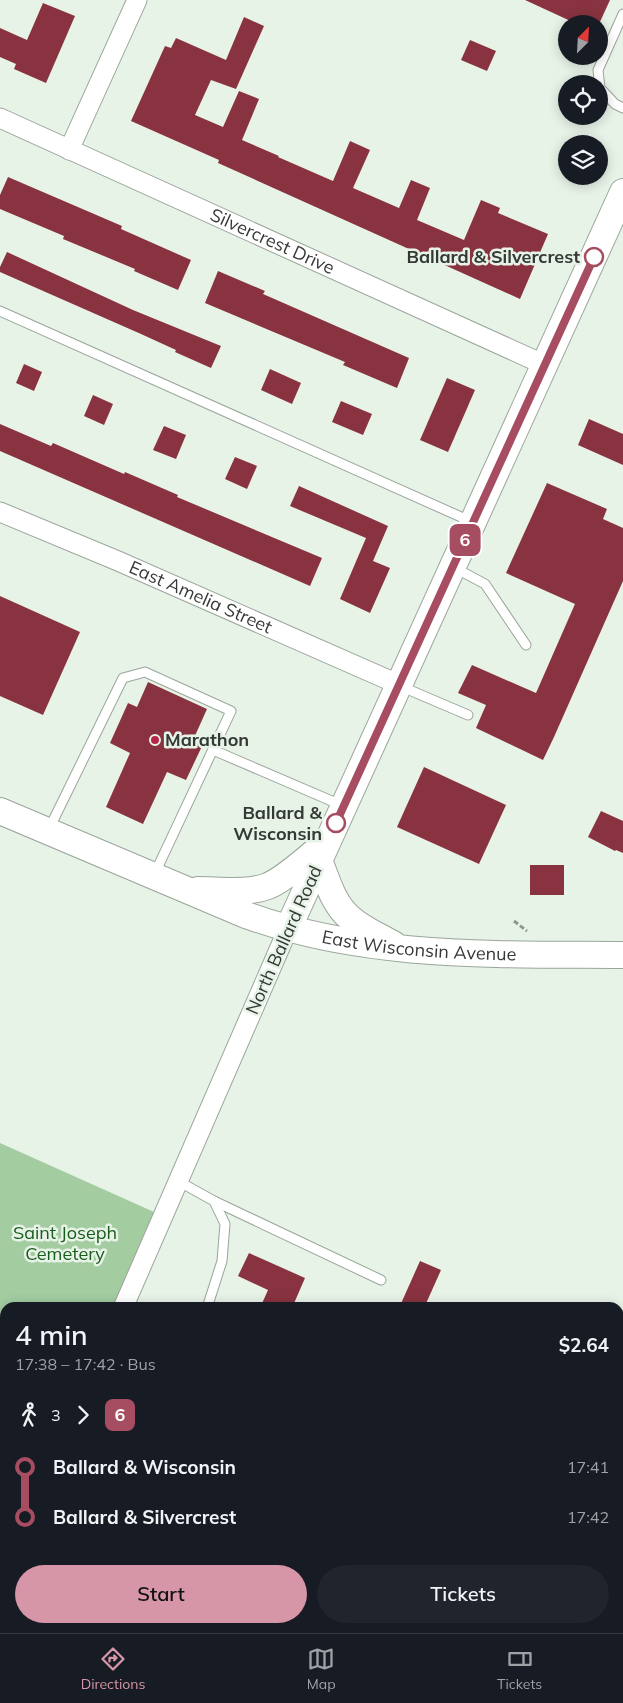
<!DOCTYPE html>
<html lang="en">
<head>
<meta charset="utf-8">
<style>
	body { margin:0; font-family:Mulish,sans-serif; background:#20242c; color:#f1f3f6; height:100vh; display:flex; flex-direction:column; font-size:19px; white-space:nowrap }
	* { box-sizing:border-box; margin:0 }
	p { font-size:16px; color:#9ea1a6 }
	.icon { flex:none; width:28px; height:28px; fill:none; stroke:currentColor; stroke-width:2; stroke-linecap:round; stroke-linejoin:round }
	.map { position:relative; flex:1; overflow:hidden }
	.sheet { position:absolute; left:0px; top:1302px; width:624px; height:331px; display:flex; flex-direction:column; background:#171b24; border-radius:15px 15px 0 0; box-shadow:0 2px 12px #0003 }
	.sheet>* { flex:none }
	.badge { padding:0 10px; border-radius:8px; font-size:18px; line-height:32px }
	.needle { width:32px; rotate:24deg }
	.buttons { position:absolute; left:558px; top:15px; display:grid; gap:10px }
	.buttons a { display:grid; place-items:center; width:50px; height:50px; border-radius:50%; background:#171b24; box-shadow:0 2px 12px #0003; font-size:25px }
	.map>.badge { position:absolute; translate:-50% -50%; box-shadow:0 0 0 2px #fff }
	.legs { display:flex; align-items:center; gap:8px; height:55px; padding:0 15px; font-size:16px }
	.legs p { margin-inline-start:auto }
	.summary { display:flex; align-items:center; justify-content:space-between; height:85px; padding:0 15px }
	h1 { font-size:28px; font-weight:600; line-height:38px }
	.button { display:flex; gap:10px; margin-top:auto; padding:10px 15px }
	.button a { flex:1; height:58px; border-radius:30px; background:#d696a7; color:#111; font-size:20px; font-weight:600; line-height:58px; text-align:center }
	.button a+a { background:#20242c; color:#f1f3f6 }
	ul { padding:0 15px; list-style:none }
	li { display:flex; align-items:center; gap:18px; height:50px; font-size:19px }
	li i { display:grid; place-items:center; width:8px; height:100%; margin:0 6px; background:currentColor }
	li i::after { content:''; width:12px; height:12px; margin:-6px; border:4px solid; border-radius:50%; background:#171b24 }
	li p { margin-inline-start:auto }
	li:first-child i { background:linear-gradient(#0000 50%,currentColor 0) }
	li:last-child i { background:linear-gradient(currentColor 50%,#0000 0) }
	.dock { display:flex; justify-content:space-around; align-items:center; height:70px; border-top:1px solid #363941; background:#171b24; font-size:14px; color:#9ea1a6 }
	.dock a { display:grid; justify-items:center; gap:2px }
	.dock .selected { color:#d696a7 }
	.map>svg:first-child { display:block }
	.green { fill:#a3cca1 }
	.building { fill:#893340 }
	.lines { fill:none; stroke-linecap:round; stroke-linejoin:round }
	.service-casing { stroke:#9ba59b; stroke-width:11 }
	.minor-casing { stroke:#9ba59b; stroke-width:21 }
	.secondary-casing { stroke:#9ba59b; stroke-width:28 }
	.path { stroke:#8f968f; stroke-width:3; stroke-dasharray:5 2.5; stroke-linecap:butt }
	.service { stroke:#fff; stroke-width:9 }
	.minor { stroke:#fff; stroke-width:19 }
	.secondary { stroke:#fff; stroke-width:26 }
	.line-1-casing { stroke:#fff; stroke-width:11 }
	.line-1 { stroke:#a64d61; stroke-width:8 }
	.stop-1-dot { fill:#fff; stroke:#a64d61; stroke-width:2.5 }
	.poi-dot { fill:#b62547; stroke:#e8f3e8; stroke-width:2 }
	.labels { text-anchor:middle; stroke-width:5; stroke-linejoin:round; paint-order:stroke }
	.street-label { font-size:18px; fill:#353935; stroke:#e8f3e8 }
	.stop-label { font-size:18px; font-weight:bold; fill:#353935; stroke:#e8f3e8; text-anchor:end }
	.poi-label { font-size:18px; font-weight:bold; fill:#353935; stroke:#e8f3e8; text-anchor:start }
	.park-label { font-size:18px; fill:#185c1b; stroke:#e8f3e8 }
</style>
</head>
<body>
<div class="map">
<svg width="623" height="1633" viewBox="0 0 623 1633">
	<rect width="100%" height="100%" fill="#e8f3e8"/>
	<polygon class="green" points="0,1143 163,1216 123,1307 5,1308 5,1577 0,1589"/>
	<g class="building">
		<polygon points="525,0 610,0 599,24 577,24"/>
		<polygon points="43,3 75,16 46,83 14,69 16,64 0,57 0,28 27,40"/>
		<polygon points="244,17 264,26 236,89 211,80 195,115 223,127 239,91 259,99 242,140 279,156 278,157 333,181 350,141 370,150 353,188 399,208 411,180 430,188 417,220 464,240 481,200 500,208 498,213 548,234 520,299 218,163 219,160 131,121 165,46 171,48 176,38 226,60"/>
		<polygon points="470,40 496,51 487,71 461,60"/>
		<polygon points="8,177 122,226 121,229 191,260 178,290 134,271 135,269 63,239 64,236 0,209 0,195"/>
		<polygon points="7,252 133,310 221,346 211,368 175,352 176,350 141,334 0,272 0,267"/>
		<polygon points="218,271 265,291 263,294 409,358 397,388 343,365 345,362 205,303"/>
		<polygon points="24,364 42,372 34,391 16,383"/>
		<polygon points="270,369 301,383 292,404 261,390"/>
		<polygon points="447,378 475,390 448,452 420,440"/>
		<polygon points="93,395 113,404 104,425 84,416"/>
		<polygon points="341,401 372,414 363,435 332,422"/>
		<polygon points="589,419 623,434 623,465 578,445"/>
		<polygon points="0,424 51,446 53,443 124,474 125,472 178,495 177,497 322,558 310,586 0,451"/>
		<polygon points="164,426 186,435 176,459 153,450"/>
		<polygon points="235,457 257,466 247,489 225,479"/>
		<polygon points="547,483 607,509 603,519 623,528 623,581 554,737 543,760 476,728 486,705 458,693 472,665 536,693 575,604 506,573"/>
		<polygon points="299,486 388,526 373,561 390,568 370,613 340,599 366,538 290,506"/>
		<polygon points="0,596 80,632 43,715 0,696"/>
		<polygon points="148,682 207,709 194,738 204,742 186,780 167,772 143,824 106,807 130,753 110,743 128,703 137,707"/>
		<polygon points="424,767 506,805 479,864 397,827"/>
		<polygon points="601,811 623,821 623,853 616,850 615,851 588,837"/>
		<rect x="530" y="865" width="34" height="30"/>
		<polygon points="249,1253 305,1278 292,1308 260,1308 268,1290 238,1276"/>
		<polygon points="420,1261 441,1270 424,1308 399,1308"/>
	</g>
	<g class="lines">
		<g class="service-casing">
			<g id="service">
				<polyline points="623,14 598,70 600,88 615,104 623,108"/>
				<polyline points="0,311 470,521"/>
				<polyline points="455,568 485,584 526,645"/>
				<polyline points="400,686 468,715"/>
				<polyline points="213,750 341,805"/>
				<polyline points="49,829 123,678 145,672 231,711 155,873"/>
				<polyline points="178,1181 214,1201 225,1224 222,1261 207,1308"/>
				<polyline points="214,1201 381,1280"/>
			</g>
		</g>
		<g class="minor-casing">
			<g id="minor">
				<path id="s1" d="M0,118L545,365"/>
				<polyline points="69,150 137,0"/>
				<path id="s2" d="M0,512L118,561L400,685"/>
				<polyline points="123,1308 288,929"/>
				<polyline points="0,1589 5,1577"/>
			</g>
		</g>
		<g class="secondary-casing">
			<g id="secondary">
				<path id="s3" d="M0,811L246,915C367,959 496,954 623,955"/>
				<path d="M319,860C327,880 333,904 350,918C362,929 379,936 393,944"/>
				<path d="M198,890C220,890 247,894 268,886C285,879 310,856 324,844"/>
				<polyline points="288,929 623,192"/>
			</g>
		</g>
		<polyline class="path" points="514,921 527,931"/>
		<use href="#service" class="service"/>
		<use href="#minor" class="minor"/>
		<use href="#secondary" class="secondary"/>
	</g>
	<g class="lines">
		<g class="line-1-casing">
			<polyline id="line-1" points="336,823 594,257"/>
		</g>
		<use href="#line-1" class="line-1"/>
	</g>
	<g class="stop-1-dot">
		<circle cx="594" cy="257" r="9"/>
		<circle cx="336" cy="823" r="9"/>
	</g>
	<circle class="poi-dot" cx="155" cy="740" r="5"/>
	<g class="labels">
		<g class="street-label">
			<text dy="6" stroke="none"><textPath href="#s1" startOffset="299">Silvercrest Drive</textPath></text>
			<text dy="6" stroke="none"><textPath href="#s2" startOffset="218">East Amelia Street</textPath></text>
			<text transform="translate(284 940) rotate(-66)" y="6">North Ballard Road</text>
			<text dy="6" stroke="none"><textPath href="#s3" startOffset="444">East Wisconsin Avenue</textPath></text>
		</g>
		<g class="stop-label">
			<text x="580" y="263">Ballard &amp; Silvercrest</text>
			<text x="322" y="819">Ballard &amp;<tspan x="322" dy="21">Wisconsin</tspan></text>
		</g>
		<g class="poi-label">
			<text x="165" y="746">Marathon</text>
		</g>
		<g class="park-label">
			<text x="65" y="1239">Saint Joseph<tspan x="65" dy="21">Cemetery</tspan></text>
		</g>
	</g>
</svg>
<div class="buttons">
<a><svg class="needle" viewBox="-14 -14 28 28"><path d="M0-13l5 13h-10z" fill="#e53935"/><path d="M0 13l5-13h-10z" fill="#9ea1a6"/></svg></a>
<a><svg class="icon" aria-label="locate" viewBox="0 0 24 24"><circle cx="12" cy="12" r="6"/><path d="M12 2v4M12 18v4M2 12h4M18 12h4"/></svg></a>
<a><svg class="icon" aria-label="layers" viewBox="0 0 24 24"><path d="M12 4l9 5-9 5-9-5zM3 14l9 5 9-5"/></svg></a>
</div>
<b class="badge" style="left:465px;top:540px;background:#a64d61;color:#fff">6</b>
<section class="sheet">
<div class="summary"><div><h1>4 min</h1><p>17:38 – 17:42 · Bus</p></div><b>$2.64</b></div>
<div class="legs"><svg class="icon" aria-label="walk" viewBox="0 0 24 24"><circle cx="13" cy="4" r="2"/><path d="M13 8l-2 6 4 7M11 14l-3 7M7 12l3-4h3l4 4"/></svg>3<svg class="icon" aria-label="forward" viewBox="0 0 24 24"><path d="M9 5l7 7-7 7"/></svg><b class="badge" style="background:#a64d61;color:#fff">6</b></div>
<ul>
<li><i style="color:#a64d61"></i><b>Ballard &amp; Wisconsin</b><p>17:41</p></li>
<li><i style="color:#a64d61"></i><b>Ballard &amp; Silvercrest</b><p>17:42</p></li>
</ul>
<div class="button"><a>Start</a><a>Tickets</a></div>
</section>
</div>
<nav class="dock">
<a class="selected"><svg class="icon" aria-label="directions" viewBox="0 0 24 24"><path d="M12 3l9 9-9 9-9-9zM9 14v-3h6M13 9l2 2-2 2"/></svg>Directions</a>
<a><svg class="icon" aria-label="map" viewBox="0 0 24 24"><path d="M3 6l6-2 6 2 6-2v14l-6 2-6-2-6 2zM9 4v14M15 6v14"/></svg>Map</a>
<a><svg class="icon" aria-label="tickets" viewBox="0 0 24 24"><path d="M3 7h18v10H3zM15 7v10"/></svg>Tickets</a>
</nav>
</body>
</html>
